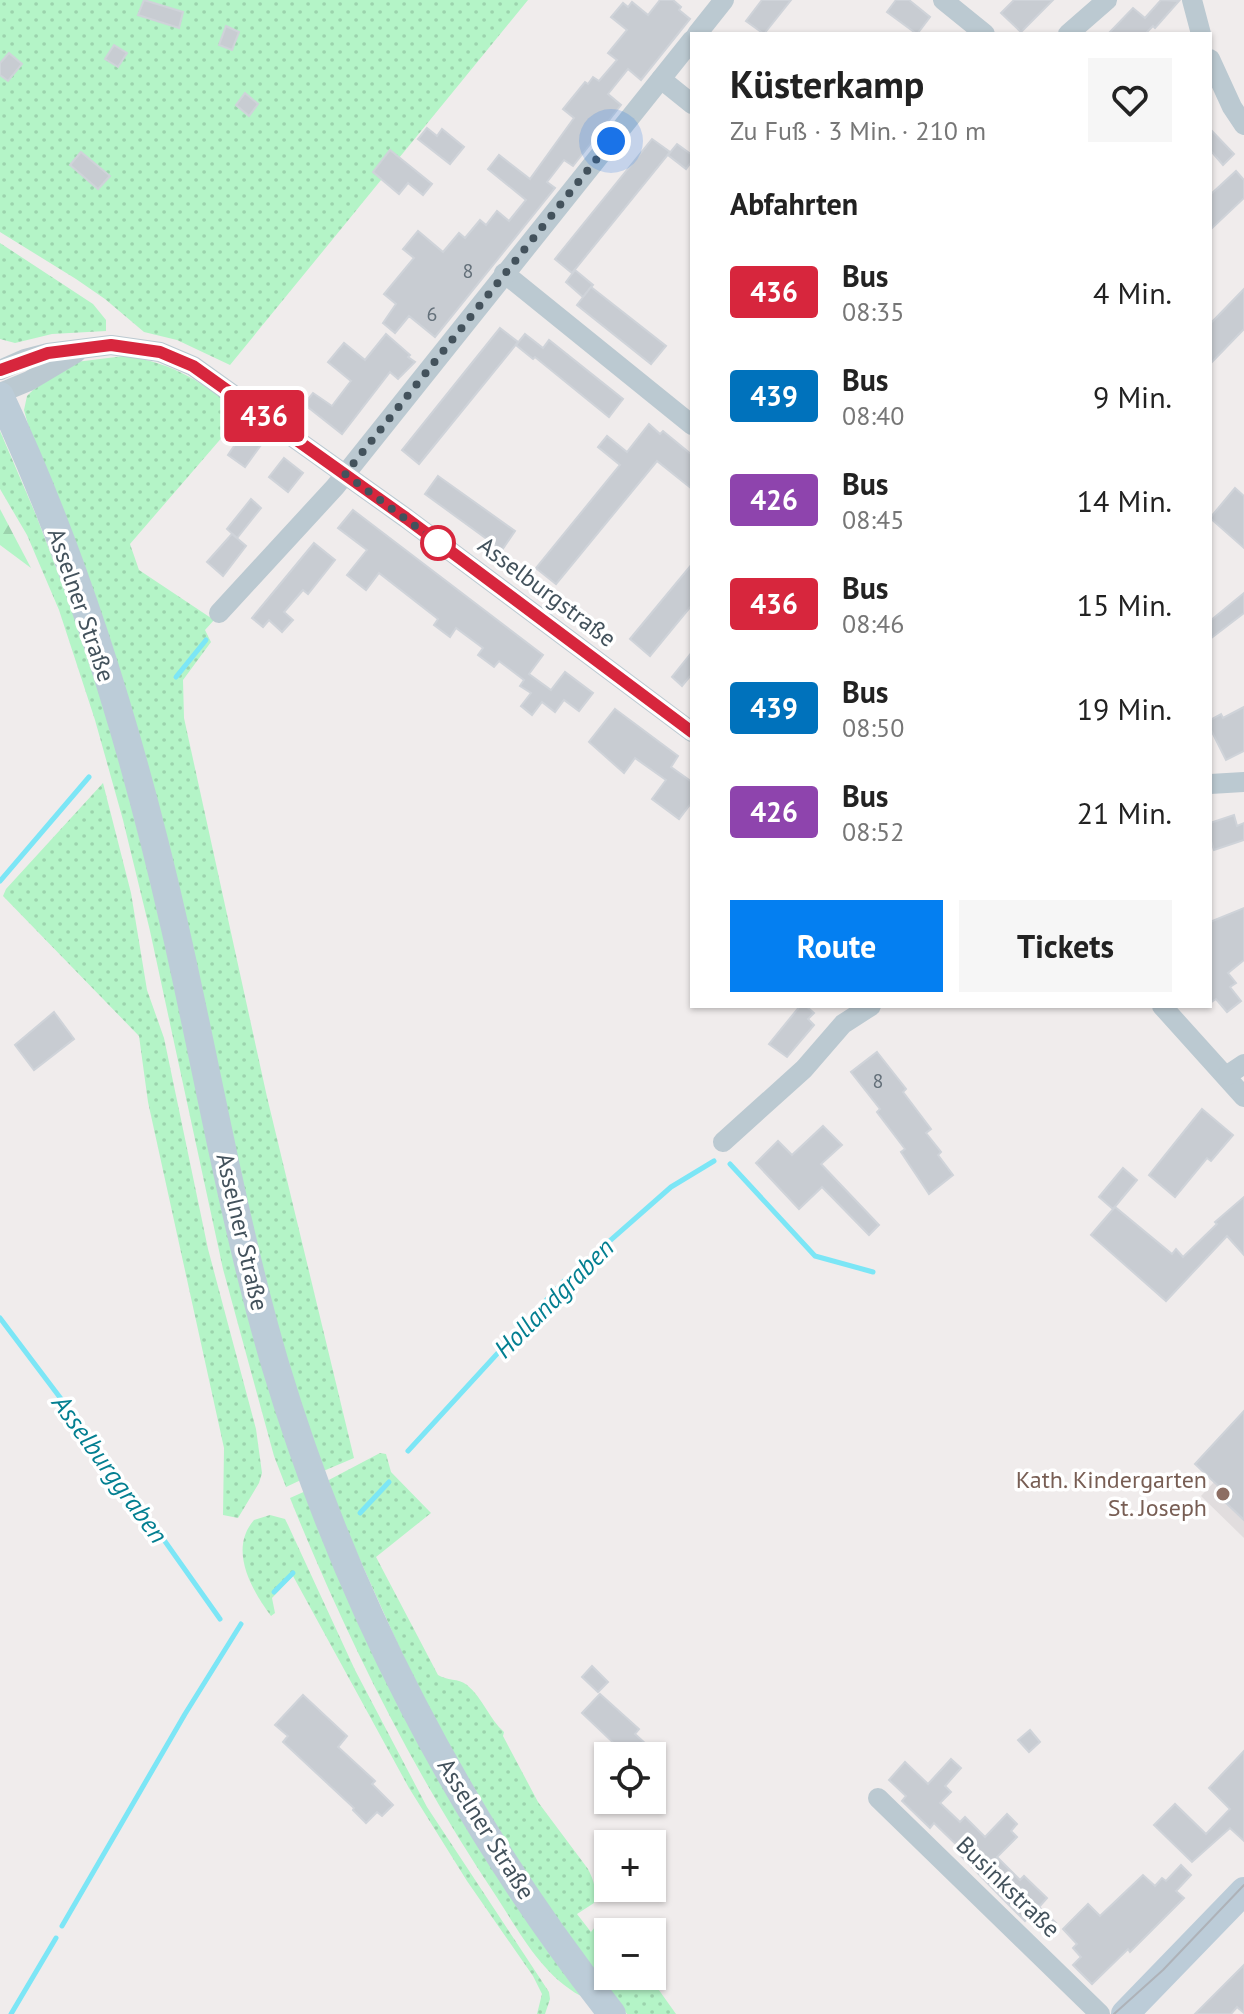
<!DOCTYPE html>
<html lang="de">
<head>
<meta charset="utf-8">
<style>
	body { margin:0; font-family:"PT Sans",sans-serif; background:#f6f6f6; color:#222; height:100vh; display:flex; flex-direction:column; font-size:30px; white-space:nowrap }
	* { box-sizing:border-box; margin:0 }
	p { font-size:26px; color:#767676 }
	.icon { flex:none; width:44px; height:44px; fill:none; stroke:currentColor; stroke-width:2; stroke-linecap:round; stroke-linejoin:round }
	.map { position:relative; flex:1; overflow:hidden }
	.sheet { position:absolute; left:690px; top:32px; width:522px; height:976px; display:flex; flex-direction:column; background:#fff; border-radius:0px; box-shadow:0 2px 6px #0004 }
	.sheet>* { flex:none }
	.badge { padding:0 16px; border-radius:6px; font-size:28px; line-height:52px }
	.tools { position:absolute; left:594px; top:1742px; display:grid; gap:16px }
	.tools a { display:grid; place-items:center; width:72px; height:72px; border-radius:0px; background:#fff; box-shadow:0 2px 6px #0004; font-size:40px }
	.you { position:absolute; width:40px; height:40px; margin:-20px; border:6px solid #fff; border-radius:50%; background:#1a73e8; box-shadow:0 0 0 12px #1a73e833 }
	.map>.badge { position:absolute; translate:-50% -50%; box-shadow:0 0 0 4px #fff }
	h2 { padding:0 40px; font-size:30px; line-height:72px }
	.round { display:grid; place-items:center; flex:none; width:84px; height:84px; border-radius:0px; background:#f6f6f6 }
	.overview { display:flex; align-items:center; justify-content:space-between; height:136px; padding:0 40px }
	h1 { font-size:38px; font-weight:600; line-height:60px }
	.button { display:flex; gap:16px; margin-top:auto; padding:16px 40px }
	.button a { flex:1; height:92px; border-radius:0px; background:#047ff1; color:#fff; font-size:32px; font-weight:600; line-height:92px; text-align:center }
	.button a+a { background:#f6f6f6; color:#222 }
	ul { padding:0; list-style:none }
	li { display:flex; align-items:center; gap:24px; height:104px; padding:0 40px }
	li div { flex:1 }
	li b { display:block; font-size:30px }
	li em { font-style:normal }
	li .badge { min-width:88px; font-weight:700; text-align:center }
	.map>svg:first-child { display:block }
	.education { fill:#e1ddde }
	.grass { fill:url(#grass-dots) }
	.forest { fill:url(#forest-firs) }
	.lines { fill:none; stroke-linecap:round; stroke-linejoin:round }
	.stream { stroke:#7ce6f6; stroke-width:5 }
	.building { fill:#c8ccd2; stroke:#cfd3d9; stroke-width:2 }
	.minor { stroke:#bbc9d1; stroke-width:20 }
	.secondary { stroke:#bcccd8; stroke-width:28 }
	.tram { stroke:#aeb2b8; stroke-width:2 }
	.line-casing { stroke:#fff; stroke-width:18 }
	.line { stroke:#d7263d; stroke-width:12 }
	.walk { stroke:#43525c; stroke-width:8; stroke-dasharray:0 14.4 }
	.stop-dot { fill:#fff; stroke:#d7263d; stroke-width:4 }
	.education-dot { fill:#8d6e63; stroke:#fff; stroke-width:3 }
	.labels { text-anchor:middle; stroke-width:7; stroke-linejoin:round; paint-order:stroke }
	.number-label { font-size:20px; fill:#64707a }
	.street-label { font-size:24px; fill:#43525c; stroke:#fff }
	.education-label { font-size:24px; fill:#785e54; stroke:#fff; text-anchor:end }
	.water-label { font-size:26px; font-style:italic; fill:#037f91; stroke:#fff }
</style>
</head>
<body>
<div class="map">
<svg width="1244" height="2014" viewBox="0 0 1244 2014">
	<defs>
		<pattern id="grass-dots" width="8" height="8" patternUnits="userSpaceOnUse" patternTransform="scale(2)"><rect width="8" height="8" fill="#b4f4c7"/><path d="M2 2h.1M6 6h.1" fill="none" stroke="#9cd3ad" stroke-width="1.8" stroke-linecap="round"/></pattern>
		<pattern id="forest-firs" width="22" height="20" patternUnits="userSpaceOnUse" patternTransform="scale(2)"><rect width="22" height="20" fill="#b4f4c7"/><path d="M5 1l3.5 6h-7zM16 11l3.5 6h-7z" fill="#9cd3ad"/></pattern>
	</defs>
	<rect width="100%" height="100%" fill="#f0ecec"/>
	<polygon class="education" points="1244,1450 1244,1538 1201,1496"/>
	<g class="grass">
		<polygon points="0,0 528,0 230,365 177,340 144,332 105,299 76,279 0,232"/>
		<polygon points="0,243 93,304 106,320 106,331 52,334 15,343 0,339"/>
		<path d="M124,356C177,363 201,383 243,413L130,544L139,570L214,620L205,630L211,642L183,680L184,718L267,1097L354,1458L321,1472L291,1379L24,410L27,396L33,390L76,362Z"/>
		<polygon points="0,431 36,515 100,683 303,1479 286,1487 274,1456 223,1269 150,931 123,820 95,720 59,610 27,535 0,489"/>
		<polygon points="103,783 131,893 147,990 164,1038 208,1249 256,1429 262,1473 259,1483 238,1518 223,1515 224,1448 148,1102 139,1036 3,896 6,889"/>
		<path d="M380,1453L386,1454L391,1472L431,1513L376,1557L438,1675C447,1681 458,1678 467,1685C483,1698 489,1719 504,1732L503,1736L538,1802L588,1869C594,1881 597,1890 594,1903L577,1914L591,1932L598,1923L607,1921L616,1932H608V1976H649L676,2014H627L541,1901L427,1709L325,1482Z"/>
		<path d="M308,1490L581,1996C542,1975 520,1933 496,1896C413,1772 346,1637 290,1498Z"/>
		<path d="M270,1515L285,1519L288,1525L355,1670L427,1807L549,1992L550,1999L545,2014H537L542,1994L533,1976L467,1881L409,1788L293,1576L272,1598L275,1613L271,1616C252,1590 228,1550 254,1520Z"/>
	</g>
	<polygon class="forest" points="0,509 31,568 0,545"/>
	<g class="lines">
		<g class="stream">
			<polyline points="176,677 206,640"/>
			<polyline points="0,881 89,777"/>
			<polyline points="730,1164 815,1256 873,1272"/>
			<polyline points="0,1318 108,1461 220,1619"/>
			<polyline points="408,1451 563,1282 671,1187 714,1161"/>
			<polyline points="360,1513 389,1482"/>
			<polyline points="274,1592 293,1573"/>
			<polyline points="62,1926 185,1714 241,1624"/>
			<polyline points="11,2014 56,1938"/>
		</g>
	</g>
	<g class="building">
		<polygon points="144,0 183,12 179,28 138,15"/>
		<polygon points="660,0 673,0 681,7 679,10 690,19 641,80 628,69 608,94 621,105 573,166 564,160 547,182 555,188 435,337 409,316 395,333 383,323 396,304 384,294 414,258 403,249 418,231 443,252 459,233 465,238 480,220 486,225 497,211 509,221 526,200 488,169 499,155 530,179 574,118 563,109 585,82 588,84 593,77 599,81 617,60 608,53 627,30 611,17 623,3 628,7 632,2 648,15"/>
		<polygon points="762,0 791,0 764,34 746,21"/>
		<polygon points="896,0 909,0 930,17 917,34 887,12"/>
		<polygon points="1014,0 1053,0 1021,32 1001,13"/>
		<polygon points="1161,0 1179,1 1155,28 1153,26 1145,34 1108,34 1133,8 1145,18"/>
		<polygon points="226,26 239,32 232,50 219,45"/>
		<polygon points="114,45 127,53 118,67 105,59"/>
		<polygon points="9,53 22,64 8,81 0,75 0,63"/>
		<polygon points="245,93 258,104 249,116 236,105"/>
		<polygon points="427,128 437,136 442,129 464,147 450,164 418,139"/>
		<polygon points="1210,129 1234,154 1223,165 1210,150"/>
		<polygon points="652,139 670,152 572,273 555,259"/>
		<polygon points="677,144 692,155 692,161 686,169 668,155"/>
		<polygon points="390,150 432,184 423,195 408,183 399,194 373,172"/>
		<polygon points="81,152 110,176 98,189 70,165"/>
		<polygon points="1236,171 1244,180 1244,198 1210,230 1210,195"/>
		<polygon points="575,270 593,285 583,297 566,282"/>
		<polygon points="591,287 666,346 651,364 577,305"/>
		<polygon points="1244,289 1244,329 1210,364 1210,324"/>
		<polygon points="500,328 518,342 419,464 402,450"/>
		<polygon points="386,334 410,355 408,357 415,362 398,379 390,372 342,434 304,404 313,393 332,406 351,381 328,362 344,343 365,360"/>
		<polygon points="525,334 543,348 549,340 623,399 609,417 535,357 533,359 516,345"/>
		<polygon points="649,424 660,434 663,431 692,455 692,489 657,461 556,584 536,568 620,465 598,447 607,436 627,452"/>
		<polygon points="243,433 261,445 245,467 228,455"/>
		<polygon points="284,458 303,473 288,492 269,477"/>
		<polygon points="438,476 515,531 502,550 425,494"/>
		<polygon points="1235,488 1244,496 1244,548 1210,518"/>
		<polygon points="251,499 261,508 237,538 227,529"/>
		<polygon points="353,510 543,655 529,674 551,690 565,672 593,693 579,711 564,700 555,712 542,702 532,715 521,706 531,693 520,686 524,680 499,661 494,667 478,655 483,648 456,628 450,637 434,625 438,619 379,573 366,590 347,575 367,550 338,528"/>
		<polygon points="232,534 246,546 223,576 207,562"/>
		<polygon points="314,543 335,560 308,594 303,590 284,612 293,620 282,632 269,620 263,627 252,618"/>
		<polygon points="692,564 692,605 650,656 630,639"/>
		<polygon points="1244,593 1244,613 1210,639 1210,621"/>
		<polygon points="692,652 692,674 682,686 672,677"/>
		<polygon points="1244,707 1244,751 1226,760 1210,728 1210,720 1221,714 1223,718"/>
		<polygon points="615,709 678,756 671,767 692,782 692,802 679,819 652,799 666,780 635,758 624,773 589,742"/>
		<polygon points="1234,815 1237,826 1244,823 1244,840 1214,850 1210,838 1210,823"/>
		<polygon points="1244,908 1244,960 1228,973 1236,983 1230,987 1241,1001 1227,1012 1216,999 1210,1003 1210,922"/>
		<polygon points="800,1006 806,1006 814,1013 808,1019 814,1025 787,1057 769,1044"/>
		<polygon points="54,1012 74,1039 34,1070 15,1045"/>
		<polygon points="877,1052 906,1089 903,1092 931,1129 926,1133 941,1152 938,1155 953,1175 929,1194 901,1152 905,1149 877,1112 880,1109 851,1072"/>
		<polygon points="1202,1109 1233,1135 1211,1161 1207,1158 1175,1197 1149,1175"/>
		<polygon points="823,1126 842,1145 821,1164 879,1225 869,1235 822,1187 799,1209 756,1163 778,1141 792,1155"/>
		<polygon points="1123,1168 1137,1180 1113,1209 1099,1197"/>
		<polygon points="1244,1197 1244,1255 1227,1236 1166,1301 1091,1235 1115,1207 1172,1254 1176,1249 1183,1257 1217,1224 1215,1222"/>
		<polygon points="1244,1411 1244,1520 1225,1502 1230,1497 1195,1464"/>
		<polygon points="592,1666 608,1682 598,1692 582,1677"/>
		<polygon points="600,1694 639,1729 635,1734 647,1745 636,1756 614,1756 620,1749 582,1713"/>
		<polygon points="303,1695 347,1736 338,1747 375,1781 372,1784 393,1805 382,1816 377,1812 366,1823 353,1810 354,1808 283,1742 288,1736 275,1725"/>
		<polygon points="1030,1730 1040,1742 1029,1752 1018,1740"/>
		<polygon points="1244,1751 1244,1841 1230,1828 1192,1862 1154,1825 1175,1804 1206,1834 1230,1809 1209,1788"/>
		<polygon points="951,1759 961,1768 945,1786 951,1792 940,1803 960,1822 965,1817 985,1837 1007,1814 1017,1824 1011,1831 1017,1837 997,1857 1020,1880 1024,1876 1047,1898 1039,1907 1056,1923 1045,1934 1028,1917 1025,1921 1002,1898 961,1856 964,1852 934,1823 930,1828 902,1801 906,1796 889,1780 905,1762 928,1784"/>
		<polygon points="1181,1865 1191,1875 1176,1891 1184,1898 1130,1952 1128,1949 1092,1984 1073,1965 1081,1957 1073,1948 1077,1944 1063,1929 1088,1904 1100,1916 1143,1875 1155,1886 1162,1878 1166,1881"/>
		<polygon points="1244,1965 1244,2013 1237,2007 1231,2014 1195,2014"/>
	</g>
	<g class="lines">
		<g class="minor">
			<polyline points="943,0 985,34"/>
			<polyline points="1192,0 1201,34"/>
			<polyline points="697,34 724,0"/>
			<polyline points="1068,34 1107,0"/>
			<polyline points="1210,59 1232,107 1244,125"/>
			<polyline points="661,79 692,104"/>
			<polyline points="504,273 692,425"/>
			<polyline points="0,370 25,359 48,353 111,345 160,352 193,366 406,518 692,732"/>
			<polyline points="0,393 29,381 76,353"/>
			<polyline points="219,613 335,487 692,40"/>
			<polyline points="1210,784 1244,782"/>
			<polyline points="1162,1006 1244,1097"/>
			<polyline points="1226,1076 1244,1064"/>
			<polyline points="723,1142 804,1069 843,1024 871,1006"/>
			<polyline points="878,1798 1100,2014"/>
		</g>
		<g class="secondary">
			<path d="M0,396C79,564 134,747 175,928C208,1073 233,1221 275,1364C345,1598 460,1822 612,2014"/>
			<polyline points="1125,2014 1244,1891"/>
		</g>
		<polyline class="tram" points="1114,2014 1163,1970 1244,1885"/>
	</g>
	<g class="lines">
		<g class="line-casing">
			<polyline id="line" points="0,370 48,353 111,345 160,352 193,366 406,518 692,732"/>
		</g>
		<use href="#line" class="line"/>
		<polyline class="walk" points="438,543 345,474 611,141"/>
	</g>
	<circle class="stop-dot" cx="438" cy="543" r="16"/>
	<circle class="education-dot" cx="1223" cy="1494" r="8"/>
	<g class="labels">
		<g class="number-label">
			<text x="468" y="278">8</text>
			<text x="432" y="321">6</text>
			<text x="878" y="1088">8</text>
		</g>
		<g class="street-label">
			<text transform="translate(547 592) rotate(37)" y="8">Asselburgstraße</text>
			<text transform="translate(81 605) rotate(71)" y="8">Asselner Straße</text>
			<text transform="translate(242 1232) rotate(77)" y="8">Asselner Straße</text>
			<text transform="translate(486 1829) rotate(58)" y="8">Asselner Straße</text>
			<text transform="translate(1008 1887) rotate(44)" y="8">Businkstraße</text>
		</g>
		<g class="education-label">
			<text x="1207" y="1488">Kath. Kindergarten<tspan x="1207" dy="28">St. Joseph</tspan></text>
		</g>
		<g class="water-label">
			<text transform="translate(554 1298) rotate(-45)" y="9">Hollandgraben</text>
			<text transform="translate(110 1469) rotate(54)" y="9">Asselburggraben</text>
		</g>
	</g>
</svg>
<div class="tools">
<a><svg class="icon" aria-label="locate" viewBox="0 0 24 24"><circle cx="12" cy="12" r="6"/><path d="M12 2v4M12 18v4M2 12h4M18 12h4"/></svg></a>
<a>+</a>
<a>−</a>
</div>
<div class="you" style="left:611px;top:141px"></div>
<b class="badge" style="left:264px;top:416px;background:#d7263d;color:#fff">436</b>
<section class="sheet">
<div class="overview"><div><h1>Küsterkamp</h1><p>Zu Fuß · 3 Min. · 210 m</p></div><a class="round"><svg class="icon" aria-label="heart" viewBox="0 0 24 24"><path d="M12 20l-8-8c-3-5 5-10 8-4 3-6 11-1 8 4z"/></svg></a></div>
<h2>Abfahrten</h2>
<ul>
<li><span class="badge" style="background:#d7263d;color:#fff">436</span><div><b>Bus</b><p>08:35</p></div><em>4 Min.</em></li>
<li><span class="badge" style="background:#0072bc;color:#fff">439</span><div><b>Bus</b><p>08:40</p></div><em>9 Min.</em></li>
<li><span class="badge" style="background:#8e44ad;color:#fff">426</span><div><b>Bus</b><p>08:45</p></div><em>14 Min.</em></li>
<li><span class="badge" style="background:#d7263d;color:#fff">436</span><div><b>Bus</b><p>08:46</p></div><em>15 Min.</em></li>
<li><span class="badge" style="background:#0072bc;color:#fff">439</span><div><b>Bus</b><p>08:50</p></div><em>19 Min.</em></li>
<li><span class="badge" style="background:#8e44ad;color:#fff">426</span><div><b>Bus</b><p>08:52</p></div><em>21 Min.</em></li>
</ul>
<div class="button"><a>Route</a><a>Tickets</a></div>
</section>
</div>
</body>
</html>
